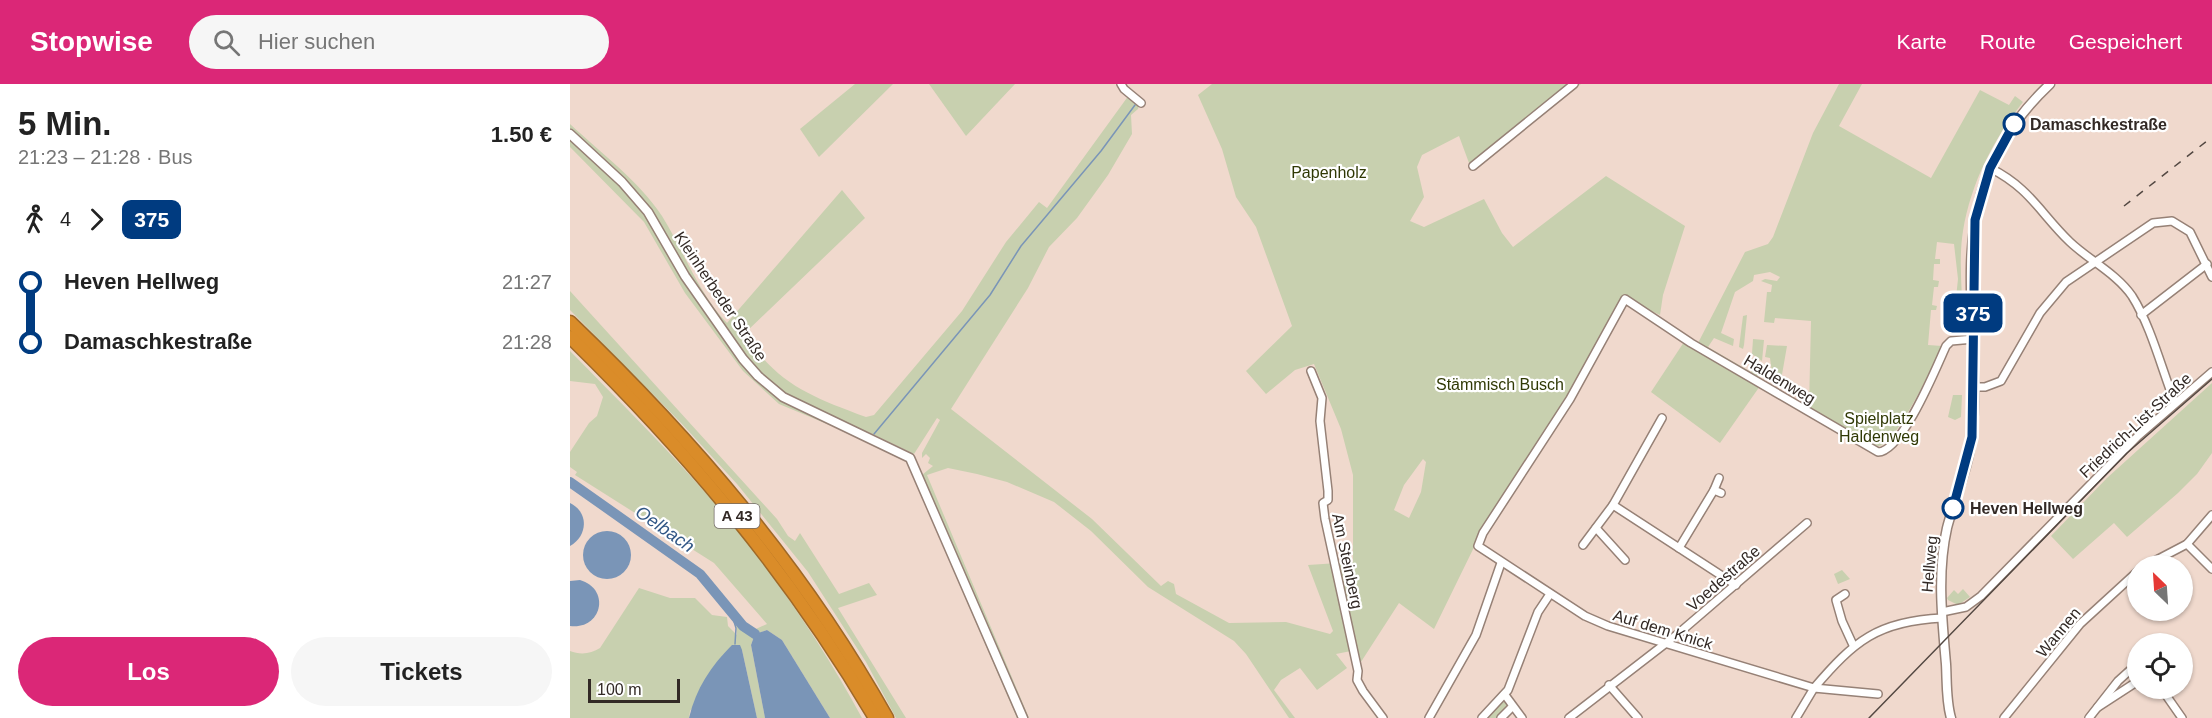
<!DOCTYPE html>
<html lang="de">
<head>
<meta charset="utf-8">
<style>
	body { margin:0; font-family:Arial,sans-serif; background:#f6f6f6; color:#222; height:100vh; display:flex; flex-direction:column; font-size:22px; white-space:nowrap }
	* { box-sizing:border-box; margin:0 }
	p { font-size:20px; color:#767676 }
	.icon { flex:none; width:33px; height:33px; fill:none; stroke:currentColor; stroke-width:2; stroke-linecap:round; stroke-linejoin:round }
	.map { position:relative; flex:1; overflow:hidden }
	.panel { display:flex; flex-direction:column; background:#fff; width:570px }
	.panel>* { flex:none }
	.badge { padding:0 12px; border-radius:9px; font-size:21px; line-height:39px }
	.needle { width:39px; rotate:335deg }
	.controls { position:absolute; left:1557px; top:471px; display:grid; gap:12px }
	.controls a { display:grid; place-items:center; width:66px; height:66px; border-radius:50%; background:#fff; box-shadow:0 2px 4px #0004; font-size:30px }
	.scale { position:absolute; left:18px; bottom:15px; width:92px; box-sizing:border-box; padding-left:6px; border:3px solid #322925; border-top:0; font-size:16px; line-height:21px; white-space:nowrap; color:#322925; -webkit-text-stroke:4px #fff; paint-order:stroke }
	.map>.badge { position:absolute; translate:-50% -50%; box-shadow:0 0 0 3px #fff }
	.legs { display:flex; align-items:center; gap:9px; height:66px; padding:0 18px; font-size:20px }
	.legs p { margin-inline-start:auto }
	.overview { display:flex; align-items:center; justify-content:space-between; height:102px; padding:0 18px }
	h1 { font-size:33px; font-weight:700; line-height:45px }
	.button { display:flex; gap:12px; margin-top:auto; padding:12px 18px }
	.button a { flex:1; height:69px; border-radius:36px; background:#db2777; color:#fff; font-size:24px; font-weight:700; line-height:69px; text-align:center }
	.button a+a { background:#f6f6f6; color:#222 }
	ul { padding:0 18px; list-style:none }
	li { display:flex; align-items:center; gap:21px; height:60px; font-size:22px }
	li i { display:grid; place-items:center; width:9px; height:100%; margin:0 8px; background:currentColor }
	li i::after { content:''; width:15px; height:15px; margin:-8px; border:4px solid; border-radius:50%; background:#fff }
	li p { margin-inline-start:auto }
	li:first-child i { background:linear-gradient(#0000 50%,currentColor 0) }
	li:last-child i { background:linear-gradient(currentColor 50%,#0000 0) }
	header { display:flex; align-items:center; gap:36px; box-sizing:border-box; height:84px; padding:0 30px; background:#db2777; color:#fff }
	header strong { font-size:28px }
	nav { display:flex; gap:33px; margin-inline-start:auto; font-size:21px }
	.search { width:420px; height:54px; background:#f6f6f6; display:flex; align-items:center; gap:15px; box-sizing:border-box; padding:0 21px; border-radius:33px; color:#767676; font-size:22px }
	main { display:flex; flex:1; min-height:0 }
	.map>svg:first-child { display:block }
	.green { fill:#c8d0af; fill-rule:evenodd }
	.water { fill:#7a95b7 }
	.lines { fill:none; stroke-linecap:round; stroke-linejoin:round }
	.stream { stroke:#7a95b7; stroke-width:1.5 }
	.river { stroke:#7a95b7; stroke-width:10 }
	.minor-casing { stroke:#968176; stroke-width:10 }
	.tertiary-casing { stroke:#968176; stroke-width:11 }
	.motorway-casing { stroke:#9f6928; stroke-width:15 }
	.minor { stroke:#fff; stroke-width:7 }
	.tertiary { stroke:#fff; stroke-width:8 }
	.motorway { stroke:#da8c29; stroke-width:12 }
	.tram { stroke:#534842; stroke-width:1.5 }
	.rail { stroke:#534842; stroke-width:1.5; stroke-dasharray:8 8; stroke-linecap:butt }
	.line-1-casing { stroke:#fff; stroke-width:14 }
	.line-1 { stroke:#003b80; stroke-width:9 }
	.stop-1-dot { fill:#fff; stroke:#003b80; stroke-width:3 }
	.labels { text-anchor:middle; stroke-width:4.5; stroke-linejoin:round; paint-order:stroke }
	.shield { fill:#fff; stroke:#706966; stroke-width:1.5 }
	.shield-label { font-size:15px; font-weight:bold; fill:#322925 }
	.stop-label { font-size:16px; font-weight:bold; fill:#322925; stroke:#fff; text-anchor:start }
	.park-label { font-size:16px; fill:#303905; stroke:#fff }
	.street-label { font-size:16px; fill:#322925; stroke:#fff }
	.water-label { font-size:18px; font-style:italic; fill:#315786; stroke:#fff }
</style>
</head>
<body>
<header>
<strong>Stopwise</strong>
<div class="search"><svg class="icon" aria-label="search" viewBox="0 0 24 24"><circle cx="10" cy="10" r="6"/><path d="M15 15l6 6"/></svg>Hier suchen</div>
<nav><a>Karte</a><a>Route</a><a>Gespeichert</a></nav>
</header>
<main>
<section class="panel">
<div class="overview"><div><h1>5 Min.</h1><p>21:23 – 21:28 · Bus</p></div><b>1.50 €</b></div>
<div class="legs"><svg class="icon" aria-label="walk" viewBox="0 0 24 24"><circle cx="13" cy="4" r="2"/><path d="M13 8l-2 6 4 7M11 14l-3 7M7 12l3-4h3l4 4"/></svg>4<svg class="icon" aria-label="forward" viewBox="0 0 24 24"><path d="M9 5l7 7-7 7"/></svg><b class="badge" style="background:#003b80;color:#fff">375</b></div>
<ul>
<li><i style="color:#003b80"></i><b>Heven Hellweg</b><p>21:27</p></li>
<li><i style="color:#003b80"></i><b>Damaschkestraße</b><p>21:28</p></li>
</ul>
<div class="button"><a>Los</a><a>Tickets</a></div>
</section>
<div class="map">
<svg width="1642" height="634" viewBox="0 0 1642 634">
	<rect width="100%" height="100%" fill="#f0d9cd"/>
	<g class="green">
		<polygon points="285,0 323,0 249,73 230,45"/>
		<polygon points="359,0 445,0 396,52"/>
		<path d="M642,0H1011L902,87L889,52L852,71L847,83L854,113L840,137L854,143L914,115L932,149L943,163L1036,92L1115,142L1093,211L1090,231L1054,215L986,336L910,451L864,545L829,519L789,581L786,566L766,570L777,584L747,606L730,584L711,596L704,606L725,634H719L676,570L664,557L578,503L521,447L484,418L437,398L407,390L378,384L357,391L459,634H447L382,483L347,395L363,382L358,379L360,374L356,370L352,374V369L370,336L367,334L344,370L296,347L286,352L209,320L173,287L115,209L74,138L0,63V40C31,69 69,97 92,132C114,167 128,209 157,239L272,106L295,134L174,250C209,301 240,312 296,333L304,331L392,227L436,158L469,118L477,124L559,11L569,21L568,25L561,31L562,50L538,91L507,134L479,163L458,204L381,325L522,435L591,502L598,497L604,500L606,510L659,539L716,538L760,550L763,547L738,481L783,478V391L771,345L744,280L725,286L696,310L676,287L722,242L686,143L666,113L652,65L628,11ZM853,375L856,378L851,408L839,434L824,426L834,401Z"/>
		<path d="M1269,0H1292L1269,42L1361,94L1410,6L1439,21L1445,12L1453,18C1423,56 1401,99 1393,147C1388,178 1393,213 1393,245L1382,251L1388,195L1384,160L1367,158L1365,175H1370V180H1364L1363,196L1369,197L1368,203H1364L1362,221L1367,222L1366,226H1361L1358,261L1372,262C1364,279 1325,364 1308,362C1289,360 1256,333 1239,323L1241,237L1205,234L1204,239L1194,238L1197,208H1201L1202,201L1191,197L1195,195L1207,197L1210,193L1200,188L1184,191L1183,197L1165,208L1151,249L1164,255L1163,262L1144,254L1138,263L1181,288L1184,283L1187,285L1188,293L1128,259L1175,168L1198,160L1203,153L1243,49Z"/>
		<polygon points="0,207 207,435 218,452 225,457 230,449 269,510 299,499 307,511 268,524 336,634 326,634 296,578 238,488 167,400 112,340 0,226"/>
		<polygon points="1177,231 1174,261 1173,265 1169,263 1173,232"/>
		<polygon points="1183,255 1194,256 1192,277 1182,270"/>
		<polygon points="1114,258 1190,302 1150,359 1081,308"/>
		<polygon points="1197,261 1217,262 1210,302 1197,295 1197,280 1199,290 1202,289 1200,274 1195,273"/>
		<path d="M0,267C48,316 97,364 142,416C197,479 252,560 292,634H260L212,556L197,546L185,550L181,561L195,634H187L172,566L120,627L119,634H0V567C10,571 21,570 30,564L69,504L100,514H125L142,531L157,533L158,542L167,551L166,539L177,549L197,540L144,479L5,391L7,388L0,383V368L19,339L27,332L33,313L25,300L0,297Z"/>
		<polygon points="1642,299 1642,369 1627,390 1608,409 1557,453 1544,439 1503,475 1481,452 1537,394"/>
		<polygon points="1383,311 1392,311 1391,333 1385,336 1378,333"/>
		<polygon points="1272,486 1280,495 1268,500 1264,490"/>
		<polygon points="1393,505 1400,513 1388,521 1378,516 1377,514 1384,506 1388,510"/>
		<polygon points="931,617 936,619 938,624 928,634 915,634"/>
	</g>
	<g class="water">
		<path d="M0,419C19,428 18,452 0,462Z"/>
		<circle cx="37" cy="471" r="24"/>
		<path d="M10,496C41,505 32,546 0,542V497Z"/>
		<polygon points="197,546 212,556 260,634 195,634 181,561 185,550"/>
		<path d="M162,561H170L172,566L187,634H119C126,604 141,582 162,561Z"/>
	</g>
	<g class="lines">
		<g class="stream">
			<polyline points="304,350 420,211 451,162 531,67 565,21"/>
			<polyline points="161,528 166,544 165,560"/>
		</g>
		<polyline class="river" points="0,398 130,490 173,542 185,550"/>
		<g class="minor-casing">
			<g id="minor">
				<polyline points="551,0 554,5 571,19"/>
				<polyline points="903,82 1004,0"/>
				<path d="M1420,84C1460,104 1470,129 1500,158C1519,176 1547,190 1562,212C1581,242 1592,286 1605,319"/>
				<polyline points="1571,231 1637,180"/>
				<polyline points="741,287 752,314 750,337 758,407 758,416 753,419 755,435 788,587 787,596 793,607 813,634"/>
				<polyline points="1404,303 1415,303 1431,297 1470,229 1496,198 1583,139 1602,137 1620,148 1642,193"/>
				<polyline points="1092,334 1043,421 1166,501"/>
				<polyline points="1149,394 1144,406 1151,409"/>
				<polyline points="1026,444 1055,476"/>
				<polyline points="1617,460 1642,485"/>
				<polyline points="1013,461 1043,421"/>
				<polyline points="1109,464 1144,406"/>
				<polyline points="1575,482 1617,460 1642,431"/>
				<polyline points="1275,510 1266,516 1272,537 1283,561"/>
				<polyline points="1372,528 1396,523 1411,512 1568,352 1642,288"/>
				<path d="M1372,534C1308,537 1284,557 1244,604L1038,542L1015,532L908,462L913,449L1000,315L1055,215L1121,259L1308,368C1332,368 1366,284 1376,262L1381,257L1404,255"/>
				<polyline points="1039,601 1068,634"/>
				<polyline points="1591,604 1612,634"/>
				<polyline points="935,611 952,634"/>
				<polyline points="1528,623 1568,597"/>
				<polyline points="859,634 906,551 931,479"/>
				<polyline points="912,634 938,606 968,528 980,510"/>
				<polyline points="931,634 942,623"/>
				<polyline points="999,634 1109,549 1237,439"/>
				<polyline points="1226,634 1244,604 1308,610"/>
				<polyline points="1434,634 1510,540 1568,487"/>
				<polyline points="1519,634 1548,597 1568,579"/>
			</g>
		</g>
		<g class="tertiary-casing">
			<g id="tertiary">
				<polyline points="0,50 52,98 78,128 115,192 173,275 188,292 213,313 340,374 453,634"/>
				<path d="M1381,634C1376,617 1377,597 1376,580C1372,534 1367,488 1377,444C1385,413 1399,383 1402,351C1411,272 1389,188 1411,110C1423,67 1447,31 1480,0"/>
			</g>
		</g>
		<g class="motorway-casing">
			<g id="motorway">
				<path d="M0,238C123,356 233,484 317,634"/>
				<path d="M0,253C118,368 221,491 305,634"/>
			</g>
		</g>
		<use href="#minor" class="minor"/>
		<use href="#tertiary" class="tertiary"/>
		<use href="#motorway" class="motorway"/>
		<polyline class="tram" points="1299,634 1557,369 1642,295"/>
		<polyline class="rail" points="1554,122 1642,53"/>
	</g>
	<g class="lines">
		<g class="line-1-casing">
			<polyline id="line-1" points="1383,424 1402,353 1405,136 1420,84 1444,40"/>
		</g>
		<use href="#line-1" class="line-1"/>
	</g>
	<g class="stop-1-dot">
		<circle cx="1444" cy="40" r="10"/>
		<circle cx="1383" cy="424" r="10"/>
	</g>
	<g class="labels">
		<rect class="shield" x="144.5" y="420" width="45" height="24" rx="4.5"/>
		<g class="shield-label">
			<text x="167" y="437">A 43</text>
		</g>
		<g class="stop-label">
			<text x="1460" y="46">Damaschkestraße</text>
			<text x="1400" y="430">Heven Hellweg</text>
		</g>
		<g class="park-label">
			<text x="759" y="94">Papenholz</text>
			<text x="930" y="306">Stämmisch Busch</text>
			<text x="1309" y="340">Spielplatz<tspan x="1309" dy="18">Haldenweg</tspan></text>
		</g>
		<g class="street-label">
			<text transform="translate(151 212) rotate(56)" y="6">Kleinherbeder Straße</text>
			<text transform="translate(1210 295) rotate(31)" y="6">Haldenweg</text>
			<text transform="translate(1565 341) rotate(-43)" y="6">Friedrich-List-Straße</text>
			<text transform="translate(778 477) rotate(78)" y="6">Am Steinberg</text>
			<text transform="translate(1359 480) rotate(-85)" y="6">Hellweg</text>
			<text transform="translate(1153 494) rotate(-41)" y="6">Voedestraße</text>
			<text transform="translate(1093 545) rotate(17)" y="6">Auf dem Knick</text>
			<text transform="translate(1488 548) rotate(-50)" y="6">Wannen</text>
		</g>
		<g class="water-label">
			<text transform="translate(95 445) rotate(35)" y="6">Oelbach</text>
		</g>
	</g>
</svg>
<div class="controls">
<a><svg class="needle" viewBox="-14 -14 28 28"><path d="M0-13l5 13h-10z" fill="#e53935"/><path d="M0 13l5-13h-10z" fill="#767676"/></svg></a>
<a><svg class="icon" aria-label="locate" viewBox="0 0 24 24"><circle cx="12" cy="12" r="6"/><path d="M12 2v4M12 18v4M2 12h4M18 12h4"/></svg></a>
</div>
<div class="scale">100 m</div>
<b class="badge" style="left:1403px;top:229px;background:#003b80;color:#fff">375</b>
</div>
</main>
</body>
</html>
